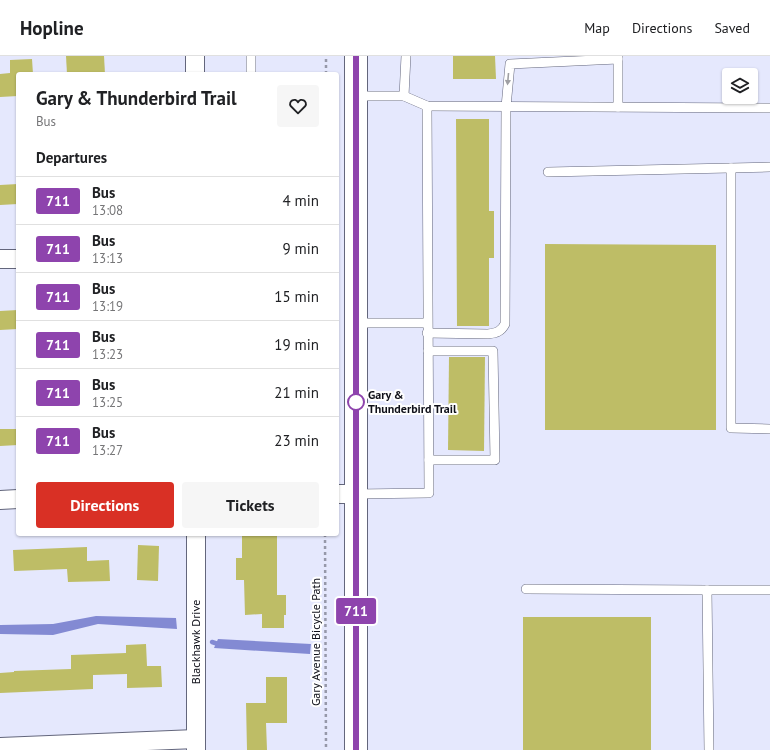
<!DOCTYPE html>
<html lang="en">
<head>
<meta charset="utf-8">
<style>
	body { margin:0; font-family:"PT Sans",sans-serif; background:#f6f6f6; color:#202124; height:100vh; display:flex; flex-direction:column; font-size:15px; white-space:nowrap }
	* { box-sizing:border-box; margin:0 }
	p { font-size:13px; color:#757577 }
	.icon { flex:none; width:22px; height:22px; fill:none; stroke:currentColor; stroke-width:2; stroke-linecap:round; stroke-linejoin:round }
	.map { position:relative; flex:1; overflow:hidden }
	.drawer { position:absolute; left:16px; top:16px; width:323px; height:464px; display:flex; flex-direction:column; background:#fff; border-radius:4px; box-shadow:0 1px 3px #0004 }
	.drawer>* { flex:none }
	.badge { padding:0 8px; border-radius:3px; font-size:14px; line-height:26px }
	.buttons { position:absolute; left:722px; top:12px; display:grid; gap:8px }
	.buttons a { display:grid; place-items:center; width:36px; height:36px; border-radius:4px; background:#fff; box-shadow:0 1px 3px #0004; font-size:20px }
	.map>.badge { position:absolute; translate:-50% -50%; box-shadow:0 0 0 2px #fff }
	h2 { padding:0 20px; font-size:15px; line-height:36px }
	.round { display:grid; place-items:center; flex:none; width:42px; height:42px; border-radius:4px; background:#f6f6f6 }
	.head { display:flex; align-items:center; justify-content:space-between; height:68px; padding:0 20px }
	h1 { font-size:19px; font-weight:700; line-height:30px }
	.primary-button { display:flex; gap:8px; margin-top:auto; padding:8px 20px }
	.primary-button a { flex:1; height:46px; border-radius:4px; background:#d93025; color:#fff; font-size:16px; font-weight:700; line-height:46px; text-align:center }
	.primary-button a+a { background:#f6f6f6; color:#202124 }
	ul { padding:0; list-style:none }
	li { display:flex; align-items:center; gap:12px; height:48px; padding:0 20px; border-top:1px solid #e0e0e0 }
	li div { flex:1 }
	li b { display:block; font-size:15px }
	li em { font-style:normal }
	li .badge { min-width:44px; font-weight:700; text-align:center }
	header { display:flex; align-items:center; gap:24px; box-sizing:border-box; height:56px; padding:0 20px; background:#fff; border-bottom:1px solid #e0e0e0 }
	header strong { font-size:19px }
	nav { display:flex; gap:22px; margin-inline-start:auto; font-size:14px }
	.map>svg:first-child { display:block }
	.water { fill:#838ad3 }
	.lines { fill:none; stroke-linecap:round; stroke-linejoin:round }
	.stream { stroke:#838ad3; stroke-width:4.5 }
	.building { fill:#bebd66 }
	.lane-casing { stroke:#63667c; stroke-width:10 }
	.street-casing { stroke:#63667c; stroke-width:20 }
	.secondary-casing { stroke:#63667c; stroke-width:24 }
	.path { stroke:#9698a9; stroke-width:2.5; stroke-dasharray:3 3; stroke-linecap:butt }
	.lane { stroke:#fff; stroke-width:9 }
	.street { stroke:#fff; stroke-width:18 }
	.secondary { stroke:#fff; stroke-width:22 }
	.oneway { fill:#9f9fa3 }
	.line-casing { stroke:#fff; stroke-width:9 }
	.line { stroke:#8e44ad; stroke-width:6 }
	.stop-dot { fill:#fff; stroke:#8e44ad; stroke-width:2 }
	.labels { text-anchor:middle; stroke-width:4; stroke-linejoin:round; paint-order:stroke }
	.stop-label { font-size:12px; font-weight:bold; fill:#0f1019; stroke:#fff; text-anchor:start }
	.street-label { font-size:12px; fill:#0f1019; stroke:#fff }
</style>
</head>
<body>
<header>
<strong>Hopline</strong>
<nav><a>Map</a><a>Directions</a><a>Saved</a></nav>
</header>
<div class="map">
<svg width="770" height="694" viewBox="0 0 770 694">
	<rect width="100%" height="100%" fill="#e5e8fd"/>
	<g class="water">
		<polygon points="96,560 176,562 177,573 98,568 53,579 0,578 0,569 53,568"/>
		<polygon points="218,583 311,588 310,598 214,592"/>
	</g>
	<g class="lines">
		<polyline class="stream" points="212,586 221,589"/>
	</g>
	<g class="building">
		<polygon points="66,0 104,0 105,18 67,18"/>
		<polygon points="453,0 495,0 496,23 453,23"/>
		<polygon points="32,3 33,18 18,18 18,40 0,41 0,18 10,17 10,4"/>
		<polygon points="456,63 489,63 489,155 494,155 494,202 489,202 489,270 457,270"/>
		<polygon points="18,128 18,148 0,149 0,129"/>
		<polygon points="545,188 716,189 716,374 545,374"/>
		<polygon points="18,254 18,273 0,274 0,255"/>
		<polygon points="449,301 485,301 484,395 448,394"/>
		<polygon points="0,373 18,373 18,389 0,390"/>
		<polygon points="242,478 277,478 277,539 286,539 286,559 284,559 284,572 262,572 262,558 245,559 244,524 236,524 236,502 242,502"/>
		<polygon points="138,489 159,490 158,525 137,524"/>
		<polygon points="87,491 87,505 109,504 110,525 68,526 67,513 14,515 13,494"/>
		<rect x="523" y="561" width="128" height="133"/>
		<polygon points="146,588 147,610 161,610 162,631 127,632 127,618 93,619 93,633 0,637 0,617 14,616 14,615 71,613 71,599 126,597 126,589"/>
		<polygon points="266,621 287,621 287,667 266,667 267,694 247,694 246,647 266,647"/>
	</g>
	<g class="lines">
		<g class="lane-casing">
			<g id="lane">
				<polyline points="618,0 618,51"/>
				<polyline points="251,18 251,0"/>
				<polyline points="356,40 404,40 427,50 770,52"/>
				<polyline points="404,40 406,0"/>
				<polyline points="731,112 731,372 770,373"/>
				<polyline points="548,116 770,111"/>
				<polyline points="356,267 427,267"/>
				<path d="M427,277L488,278C496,277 501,276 505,268L506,51L510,8L618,3"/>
				<polyline points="428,295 493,295 495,404 429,404"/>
				<polyline points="356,438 429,437 427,50"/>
				<polyline points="526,533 707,534 709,694"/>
				<polyline points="707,534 770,534"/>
			</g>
		</g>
		<g class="street-casing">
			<g id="street">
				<polyline points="195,0 195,18"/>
				<polyline points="0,203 18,203"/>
				<polyline points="337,438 356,438"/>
				<polyline points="0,444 18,443"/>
				<polyline points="196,478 196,694"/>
				<polyline points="0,691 196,683"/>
			</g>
		</g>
		<g class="secondary-casing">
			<polyline id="secondary" points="356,694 356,0"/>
		</g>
		<g class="path">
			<polyline points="326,18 326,0"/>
			<polyline points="325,478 326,694"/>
		</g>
		<use href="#lane" class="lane"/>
		<use href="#street" class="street"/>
		<use href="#secondary" class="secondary"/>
	</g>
	<defs><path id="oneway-solid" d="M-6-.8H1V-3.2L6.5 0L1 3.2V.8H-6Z"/></defs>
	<use class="oneway" href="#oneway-solid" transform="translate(508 23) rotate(95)"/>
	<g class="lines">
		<g class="line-casing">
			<polyline id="line" points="356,694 356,0"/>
		</g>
		<use href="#line" class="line"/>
	</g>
	<circle class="stop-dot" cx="356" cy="346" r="8"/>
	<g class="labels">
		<g class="stop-label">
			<text x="368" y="343">Gary &amp;<tspan x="368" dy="14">Thunderbird Trail</tspan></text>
		</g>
		<g class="street-label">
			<text transform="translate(196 586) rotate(-90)" y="4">Blackhawk Drive</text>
			<text transform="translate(316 586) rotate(-90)" y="4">Gary Avenue Bicycle Path</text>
		</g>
	</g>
</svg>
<div class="buttons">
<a><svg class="icon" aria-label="layers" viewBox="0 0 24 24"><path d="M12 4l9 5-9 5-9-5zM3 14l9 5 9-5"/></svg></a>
</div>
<b class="badge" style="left:356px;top:555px;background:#8e44ad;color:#fff">711</b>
<section class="drawer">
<div class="head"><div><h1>Gary &amp; Thunderbird Trail</h1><p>Bus</p></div><a class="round"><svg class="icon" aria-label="heart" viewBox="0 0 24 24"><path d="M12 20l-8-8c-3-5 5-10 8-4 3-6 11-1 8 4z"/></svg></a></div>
<h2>Departures</h2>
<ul>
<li><span class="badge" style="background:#8e44ad;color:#fff">711</span><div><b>Bus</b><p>13:08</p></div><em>4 min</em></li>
<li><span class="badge" style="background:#8e44ad;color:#fff">711</span><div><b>Bus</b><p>13:13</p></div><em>9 min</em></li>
<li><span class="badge" style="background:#8e44ad;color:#fff">711</span><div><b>Bus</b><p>13:19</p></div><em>15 min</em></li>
<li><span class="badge" style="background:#8e44ad;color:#fff">711</span><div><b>Bus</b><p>13:23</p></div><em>19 min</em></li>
<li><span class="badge" style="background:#8e44ad;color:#fff">711</span><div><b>Bus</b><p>13:25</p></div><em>21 min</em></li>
<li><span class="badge" style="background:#8e44ad;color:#fff">711</span><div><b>Bus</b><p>13:27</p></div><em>23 min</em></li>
</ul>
<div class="primary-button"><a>Directions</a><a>Tickets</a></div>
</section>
</div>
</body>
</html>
